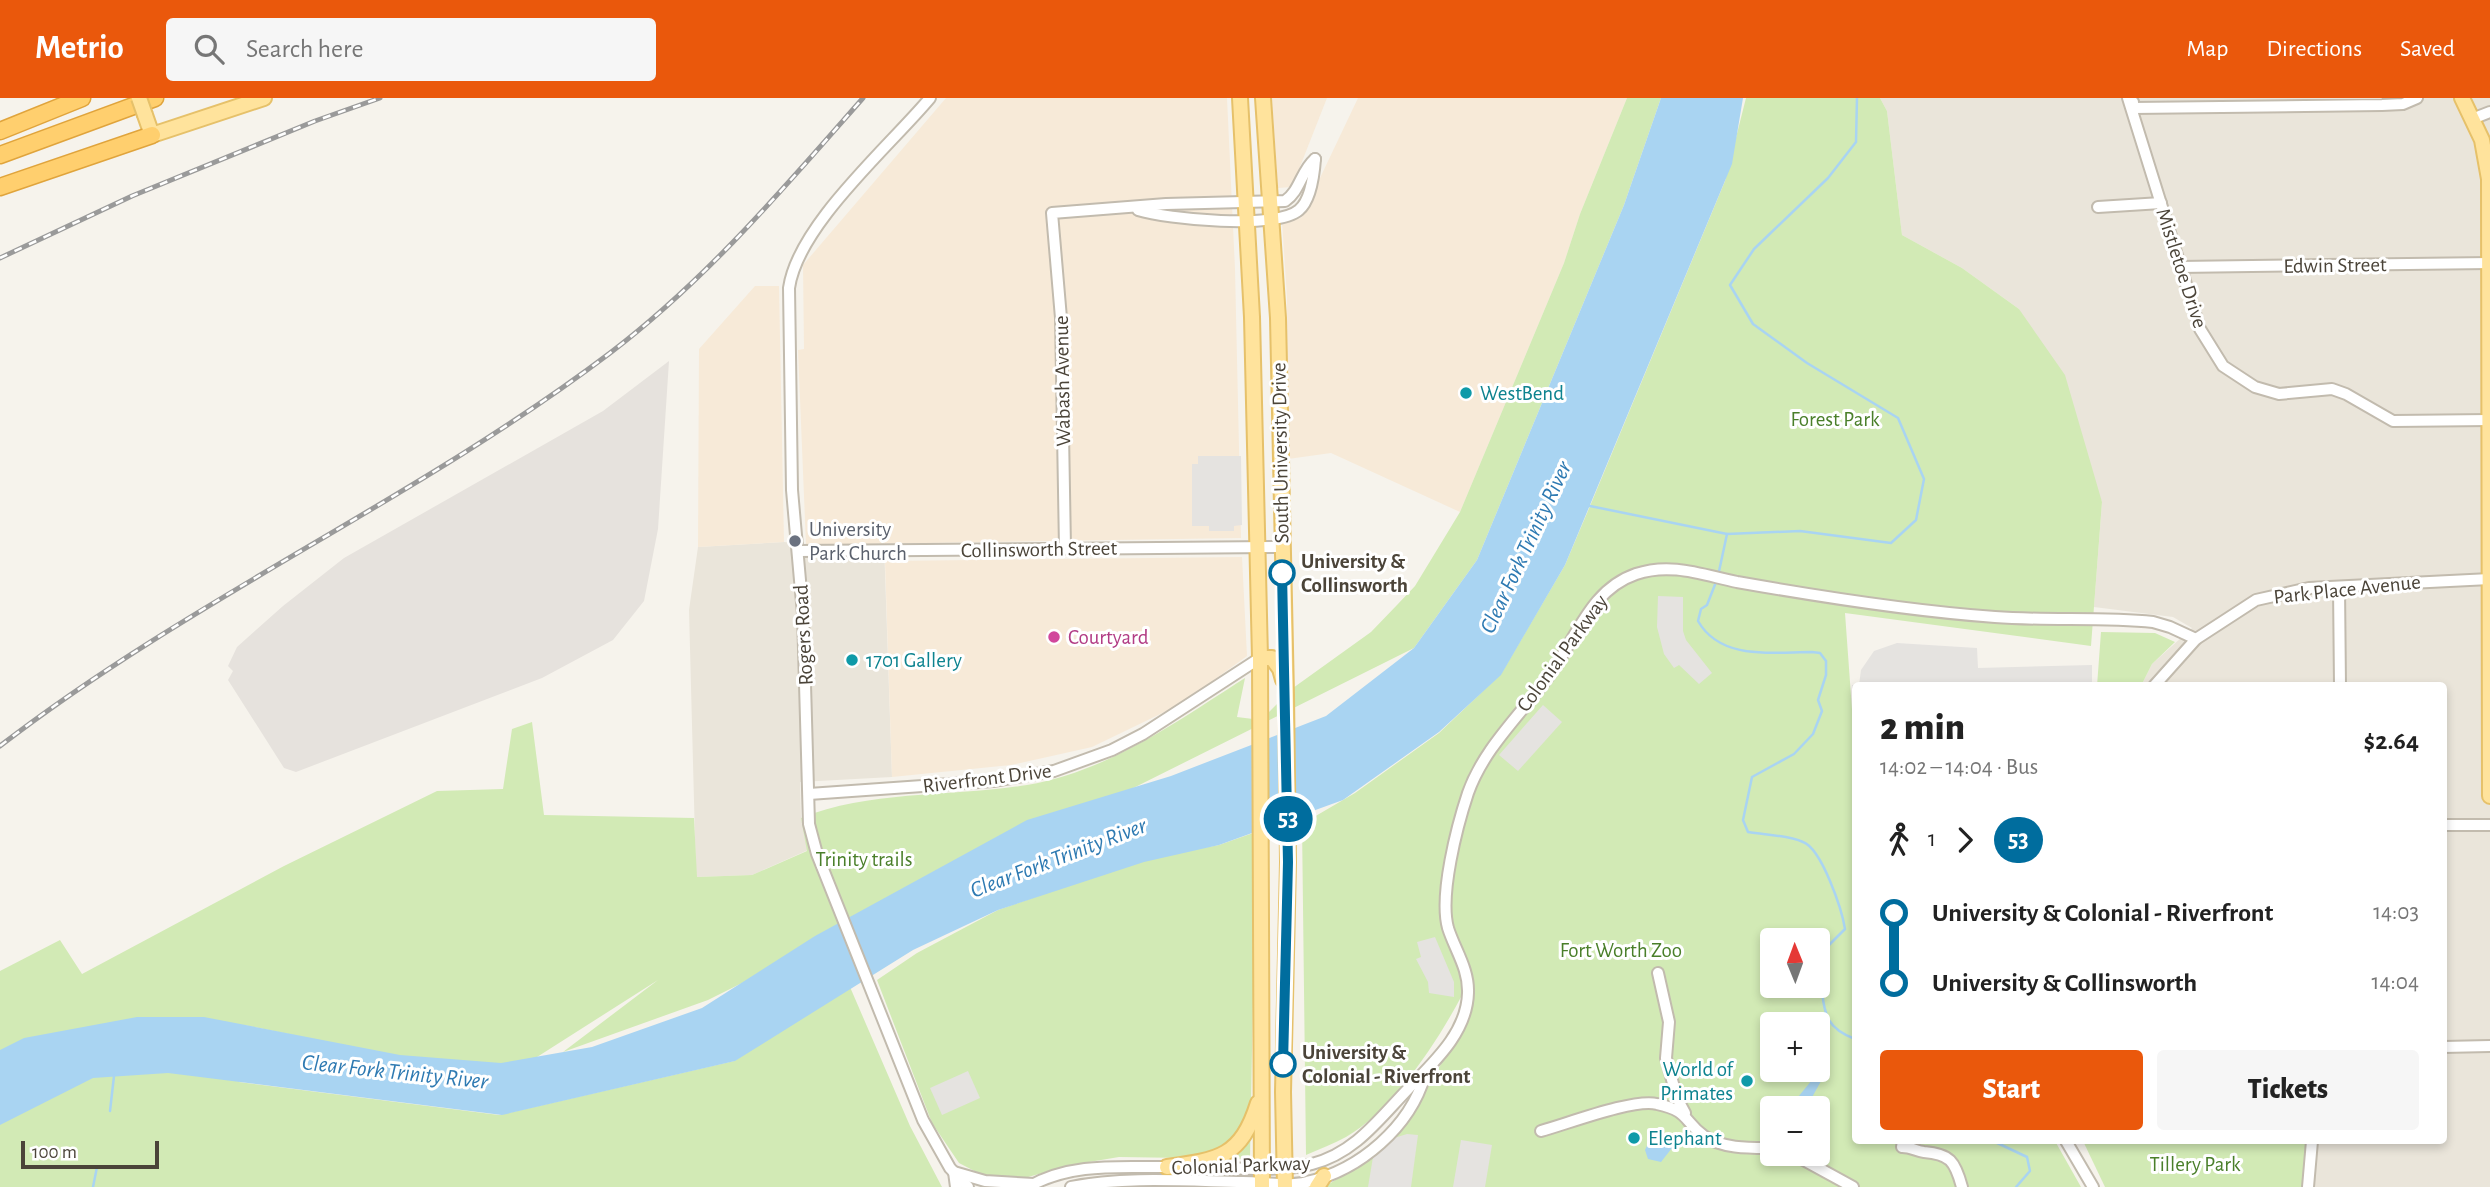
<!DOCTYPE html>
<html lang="en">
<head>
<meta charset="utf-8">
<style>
	body { margin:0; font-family:"Alegreya Sans",sans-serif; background:#f6f6f6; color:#222; height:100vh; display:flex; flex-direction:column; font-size:26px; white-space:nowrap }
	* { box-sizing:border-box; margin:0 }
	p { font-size:23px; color:#767676 }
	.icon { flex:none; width:38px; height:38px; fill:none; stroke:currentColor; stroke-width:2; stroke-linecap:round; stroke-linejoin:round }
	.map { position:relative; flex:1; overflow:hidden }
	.drawer { position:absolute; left:1852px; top:584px; width:595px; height:462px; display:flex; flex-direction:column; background:#fff; border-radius:7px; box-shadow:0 4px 10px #0003 }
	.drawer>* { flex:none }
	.badge { padding:0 14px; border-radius:23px; font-size:24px; line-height:46px }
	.needle { width:46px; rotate:359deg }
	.fabs { position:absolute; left:1760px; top:830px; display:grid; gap:14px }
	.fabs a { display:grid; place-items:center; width:70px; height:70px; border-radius:7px; background:#fff; box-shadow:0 4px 10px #0003; font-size:35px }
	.scale { position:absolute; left:21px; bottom:18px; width:138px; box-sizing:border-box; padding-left:7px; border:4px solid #4b4439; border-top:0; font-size:19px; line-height:24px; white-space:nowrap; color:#4b4439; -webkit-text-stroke:5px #fff; paint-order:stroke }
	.map>.badge { position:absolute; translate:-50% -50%; box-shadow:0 0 0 4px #fff }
	.legs { display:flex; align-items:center; gap:10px; height:77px; padding:0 28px; font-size:23px }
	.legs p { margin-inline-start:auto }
	.summary { display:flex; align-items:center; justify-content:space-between; height:119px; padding:0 28px }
	h1 { font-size:38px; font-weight:800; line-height:52px }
	.cta { display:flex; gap:14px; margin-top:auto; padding:14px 28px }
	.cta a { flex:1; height:80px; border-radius:7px; background:#ea580c; color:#fff; font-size:28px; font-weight:800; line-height:80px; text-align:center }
	.cta a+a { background:#f6f6f6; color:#222 }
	ul { padding:0 28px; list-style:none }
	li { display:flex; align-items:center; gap:24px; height:70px; font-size:26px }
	li i { display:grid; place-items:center; width:10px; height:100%; margin:0 9px; background:currentColor }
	li i::after { content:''; width:18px; height:18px; margin:-9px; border:5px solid; border-radius:50%; background:#fff }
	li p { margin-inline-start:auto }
	li:first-child i { background:linear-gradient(#0000 50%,currentColor 0) }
	li:last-child i { background:linear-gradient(currentColor 50%,#0000 0) }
	header { display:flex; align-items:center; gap:42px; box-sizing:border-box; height:98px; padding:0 35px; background:#ea580c; color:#fff }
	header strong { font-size:33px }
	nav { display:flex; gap:38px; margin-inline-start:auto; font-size:24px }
	.search { width:490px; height:63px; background:#f6f6f6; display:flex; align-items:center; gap:18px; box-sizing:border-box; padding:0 24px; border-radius:7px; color:#767676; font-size:26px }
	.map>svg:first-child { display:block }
	.residential { fill:#eae5da }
	.commercial { fill:#f7ead8 }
	.industrial { fill:#e6e2dd }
	.green { fill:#d2eab5; fill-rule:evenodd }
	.parking { fill:#e5e3e0 }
	.water { fill:#a9d4f2 }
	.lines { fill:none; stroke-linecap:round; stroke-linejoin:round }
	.stream { stroke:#a9d4f2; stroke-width:2.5 }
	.minor-casing { stroke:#c2bbae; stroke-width:14 }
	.major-casing { stroke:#e6c16a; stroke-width:18 }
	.highway-casing { stroke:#e0a43c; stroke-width:19 }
	.minor { stroke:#fff; stroke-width:10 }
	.major { stroke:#ffe39c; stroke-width:14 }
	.highway { stroke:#ffcf6e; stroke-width:16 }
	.rail-casing { stroke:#9a9a9a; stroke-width:5 }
	.rail { stroke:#fff; stroke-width:2.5; stroke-dasharray:8; stroke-linecap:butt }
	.major-bridge-casing { stroke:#e6c16a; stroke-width:18; stroke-linecap:butt }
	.major-bridge { stroke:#ffe39c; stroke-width:14 }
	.line-1-casing { stroke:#fff; stroke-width:16 }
	.line-1 { stroke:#006d9e; stroke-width:10 }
	.culture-dot { fill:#0f9aa8; stroke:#fff; stroke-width:2.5 }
	.worship-dot { fill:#6b7280; stroke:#fff; stroke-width:2.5 }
	.stop-1-dot { fill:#fff; stroke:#006d9e; stroke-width:3.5 }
	.hotel-dot { fill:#d1479c; stroke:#fff; stroke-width:2.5 }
	.labels { text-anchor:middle; stroke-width:6; stroke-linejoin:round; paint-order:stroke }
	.street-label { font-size:21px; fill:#4b4439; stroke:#fff }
	.culture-label { font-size:21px; fill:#0d838f; stroke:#fff; text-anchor:start }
	.park-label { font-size:21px; fill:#4a7f2a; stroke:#fff }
	.worship-label { font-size:21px; fill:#5b616d; stroke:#fff; text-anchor:start }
	.stop-label { font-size:21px; font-weight:bold; fill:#4b4439; stroke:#fff; text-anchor:start }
	.hotel-label { font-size:21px; fill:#b23c85; stroke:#fff; text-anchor:start }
	.water-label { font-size:23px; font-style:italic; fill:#2e7ab2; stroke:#fff }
</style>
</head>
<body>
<header>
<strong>Metrio</strong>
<div class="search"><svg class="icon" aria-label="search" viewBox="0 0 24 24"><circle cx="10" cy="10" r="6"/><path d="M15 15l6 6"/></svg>Search here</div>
<nav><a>Map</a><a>Directions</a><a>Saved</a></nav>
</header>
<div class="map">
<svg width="2490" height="1089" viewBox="0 0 2490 1089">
	<rect width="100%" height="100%" fill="#f6f3ec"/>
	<g class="residential">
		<polygon points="1880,0 2490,0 2490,1089 2304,1089 2306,1043 2443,1043 2443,588 2141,588 2152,566 2192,530 2173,519 2094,509 2102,404 2019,211 1962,170 1902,137 1887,13"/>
		<polygon points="784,444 806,447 884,445 892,679 800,684 801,720 808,752 752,777 696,779 689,512 698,449"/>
	</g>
	<g class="commercial">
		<polygon points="946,0 1227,0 1235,171 1241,440 806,447 798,252 804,251 803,167"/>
		<polygon points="1272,0 1327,0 1292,89 1278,90"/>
		<polygon points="1358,0 1627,0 1580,116 1564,165 1460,414 1331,355 1288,361 1287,199 1282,123 1301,120"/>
		<polygon points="755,188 779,188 784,444 698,449 699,251"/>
		<polygon points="1242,459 1247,558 1181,606 1092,649 1011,667 892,679 885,463"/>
	</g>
	<polygon class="industrial" points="669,263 658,431 644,503 613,542 542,580 296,674 284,670 228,582 233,573 228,568 237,549 283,508 344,460 603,313"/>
	<g class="green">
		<path d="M1627,0H1661L1624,107L1477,462L1414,550L708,902L563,954L658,882L504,980L244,927L239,984L499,1017L734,963L850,889L910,1028L942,1089H0V873L60,842L82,876L284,768L437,693L503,691L512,631L532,624L544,717L694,720L697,779L752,777L807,753L801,720C871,692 953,699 1027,687C1109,673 1176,624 1245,580L1237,619L1261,622L1293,590L1371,534L1397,507L1415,488L1460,414L1564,165L1580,116Z"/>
		<path d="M1746,0H1880L1887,13L1902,137L1962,170L2019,211L2065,277L2102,404L2091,548L1845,515L1855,653V1043H2055L2081,1089H1324L1373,1059L1406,1027L1472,912L1471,879C1447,930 1396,1011 1346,1039C1333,1046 1319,1051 1306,1057L1302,726L1355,695L1439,635L1501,576L1565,467L1590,408L1725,83ZM1773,842H1818V887H1773ZM1773,926H1818V971H1773ZM1773,1010H1818V1055H1773Z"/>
		<polygon points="2101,534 2155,535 2175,544 2152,566 2141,588 2097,588"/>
		<polygon points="1256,734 1250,1061 1119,1059 1071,1067 1021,1081 1006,1082 984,1078 959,1065 932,1025 877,882 917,855 998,812 1143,761 1219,747"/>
		<polygon points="2083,1043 2306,1043 2304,1089 2105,1089"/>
	</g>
	<g class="parking">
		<polygon points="1198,358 1241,358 1242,427 1234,428 1234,433 1209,433 1209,428 1192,428 1192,366 1198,366"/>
		<polygon points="1658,498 1683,499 1683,533 1686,542 1712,575 1699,586 1679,567 1674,570 1664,556 1657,529"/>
		<polygon points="1897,545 1977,550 1978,570 2092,567 2092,588 1855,588 1855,740 1853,740 1852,587 1859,587 1861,572 1874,553"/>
		<polygon points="1543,607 1562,624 1518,673 1499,657"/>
		<polygon points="1435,839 1454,884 1454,899 1429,895 1428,884 1416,861 1421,859 1417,844"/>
		<polygon points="968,973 980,1000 942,1017 930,990"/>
		<polygon points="1407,1036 1418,1037 1411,1089 1368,1089 1373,1059 1394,1040"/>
		<polygon points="1461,1042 1492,1047 1485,1089 1453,1089"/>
	</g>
	<g class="water">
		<polygon points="1661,0 1743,0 1732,66 1565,467 1501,577 1439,634 1343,702 1219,747 1144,764 998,812 913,852 735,963 502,1017 168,975 93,980 0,1027 0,952 24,940 137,919 204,919 400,957 501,965 592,949 702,910 815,838 1027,722 1171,678 1326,618 1414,550 1477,462 1624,107"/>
		<polygon points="1818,969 1825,976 1806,1010 1793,1010 1794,1004 1812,982 1802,979 1802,975"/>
		<polygon points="1662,1038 1673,1038 1672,1050 1661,1064 1648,1061 1645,1052 1650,1041"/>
	</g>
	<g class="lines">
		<g class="stream">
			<polyline points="1590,408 1727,436 1718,478"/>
			<polyline points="1727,436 1800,433 1891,445 1916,422 1924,381 1898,320 1807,265 1753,226 1730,187 1754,151 1828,80 1856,44 1857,0"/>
			<path d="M1716,484L1707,507L1701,511L1698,523C1721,563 1773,554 1812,554L1820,555L1826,563V577L1818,602L1822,613L1813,636L1794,656L1752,679L1743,722L1748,734C1766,737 1787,737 1803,744C1822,751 1842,812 1845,831L1820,856L1818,867"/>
			<path d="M1818,872C1827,905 1816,926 1855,941"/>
			<polyline points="110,1013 114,978"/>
			<polyline points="1993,1043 2027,1059 2030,1073 2016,1089"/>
			<polyline points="93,1089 97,1069"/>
		</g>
		<g class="minor-casing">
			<g id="minor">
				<path d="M930,0C889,49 798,127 789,190L792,392L803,516L809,726L817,756L923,1022L950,1070L968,1089"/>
				<polyline points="2128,0 2200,231 2223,268 2255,289 2279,296 2332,291 2346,296 2393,323 2490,322"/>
				<polyline points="2133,4 2133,10 2382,7 2403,6 2417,0"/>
				<polyline points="2472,21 2490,14"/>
				<polyline points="2098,109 2161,105"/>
				<path d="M1138,112C1167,121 1276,132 1299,112C1311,102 1314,75 1315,61"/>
				<polyline points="2179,169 2490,165"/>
				<path d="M1065,450L1061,220L1052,115L1166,106L1285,103C1300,93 1301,73 1315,61"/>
				<polyline points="798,453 1281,449"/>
				<polyline points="2339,489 2340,588"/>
				<polyline points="2154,588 2196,541 2256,502 2309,490 2490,481"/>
				<polyline points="809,696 993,683 1054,673 1112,652 1143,636 1260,560"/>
				<polyline points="2443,727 2490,727"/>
				<polyline points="1658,875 1669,924 1666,960 1677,1000 1685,1015"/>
				<polyline points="2443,949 2490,948"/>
				<path d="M1541,1033C1567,1026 1634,1000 1657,1006C1690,1013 1683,1023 1704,1038C1723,1051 1751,1050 1773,1050"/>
				<path d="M1903,1043L1902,1049C1911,1049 1916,1053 1924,1054C1950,1056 1955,1063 1962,1089"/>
				<polyline points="2066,1043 2093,1089"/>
				<polyline points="1791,1055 1853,1089"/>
				<path d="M1196,1069C1231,1069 1279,1075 1312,1066C1355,1055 1379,1021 1408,991C1433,965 1467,935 1468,895C1469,871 1455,852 1448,830C1439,797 1457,728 1468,695C1485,647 1525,613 1553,572C1578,536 1592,491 1636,476C1671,464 1703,477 1737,484C1822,499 1910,513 1995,519C2048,523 2101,519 2153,524L2170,529L2196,541"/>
				<polyline points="956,1089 954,1074 985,1083 1034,1086"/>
				<path d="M1028,1089C1073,1063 1124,1070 1173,1069"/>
				<path d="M1071,1089C1123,1078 1189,1083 1243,1084C1264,1084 1287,1089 1307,1084C1360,1072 1410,1029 1425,977"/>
				<polyline points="2308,1089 2312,1043"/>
			</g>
		</g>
		<g class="major-casing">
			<g id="major">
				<polyline points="1240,0 1252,219 1260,560 1262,1089"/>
				<polyline points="1263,0 1278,220 1286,597 1288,764 1283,994 1285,1089"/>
				<polyline points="2462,0 2482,42 2489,81 2490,698"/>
				<polyline points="145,17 152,37 264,0"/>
				<polyline points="1260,560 1272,560 1280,571 1283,582"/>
				<path d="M1167,1069C1219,1062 1241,1059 1258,1005"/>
				<polyline points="1317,1089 1324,1078"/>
			</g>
		</g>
		<g class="highway-casing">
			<g id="highway">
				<polyline points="0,33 82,0"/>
				<polyline points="0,57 155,0"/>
				<polyline points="0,89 152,37"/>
			</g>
		</g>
		<use href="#minor" class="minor"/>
		<use href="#major" class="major"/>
		<use href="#highway" class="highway"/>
		<g class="rail-casing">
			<g id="rail">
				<polyline points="0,160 132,98 315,23 380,0"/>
				<path d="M0,648C192,500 417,401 610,255C706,182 783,91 863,0"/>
			</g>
		</g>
		<use href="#rail" class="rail"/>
		<g class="major-bridge-casing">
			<polyline id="major-bridge" points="139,0 145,17"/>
		</g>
		<use href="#major-bridge" class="major-bridge"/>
	</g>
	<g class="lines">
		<g class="line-1-casing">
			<polyline id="line-1" points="1282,475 1288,764 1283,966"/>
		</g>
		<use href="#line-1" class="line-1"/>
	</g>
	<g class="culture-dot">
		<circle cx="1466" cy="295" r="7"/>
		<circle cx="852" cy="562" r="7"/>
		<circle cx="1747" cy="983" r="7"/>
		<circle cx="1634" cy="1040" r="7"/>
	</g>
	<circle class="worship-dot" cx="795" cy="443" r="7"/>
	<g class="stop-1-dot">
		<circle cx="1282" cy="475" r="12"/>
		<circle cx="1283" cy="966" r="12"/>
	</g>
	<circle class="hotel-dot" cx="1054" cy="539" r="7"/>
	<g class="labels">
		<g class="street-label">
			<text transform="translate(2335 167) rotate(-1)" y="7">Edwin Street</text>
			<text transform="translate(2182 170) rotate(72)" y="7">Mistletoe Drive</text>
			<text transform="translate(1062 283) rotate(-91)" y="7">Wabash Avenue</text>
			<text transform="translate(1280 355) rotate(-91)" y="7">South University Drive</text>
			<text transform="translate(1039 451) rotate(-1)" y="7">Collinsworth Street</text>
			<text transform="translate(2347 491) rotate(-6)" y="7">Park Place Avenue</text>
			<text transform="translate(803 537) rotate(-93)" y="7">Rogers Road</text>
			<text transform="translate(1562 555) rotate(-54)" y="7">Colonial Parkway</text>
			<text transform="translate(987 680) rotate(-7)" y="7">Riverfront Drive</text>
			<text transform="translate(1241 1067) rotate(-2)" y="7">Colonial Parkway</text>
		</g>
		<g class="culture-label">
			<text x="1480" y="302">WestBend</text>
			<text x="866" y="569">1701 Gallery</text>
			<text x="1733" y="978" text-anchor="end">World of<tspan x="1733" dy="24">Primates</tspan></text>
			<text x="1648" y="1047">Elephant</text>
		</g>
		<g class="park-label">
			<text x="1835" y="328">Forest Park</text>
			<text x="864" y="768">Trinity trails</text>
			<text x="1621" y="859">Fort Worth Zoo</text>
			<text x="2195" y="1073">Tillery Park</text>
		</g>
		<g class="worship-label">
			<text x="809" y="438">University<tspan x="809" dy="24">Park Church</tspan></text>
		</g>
		<g class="stop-label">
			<text x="1301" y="470">University &amp;<tspan x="1301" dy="24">Collinsworth</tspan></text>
			<text x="1302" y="961">University &amp;<tspan x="1302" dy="24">Colonial - Riverfront</tspan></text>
		</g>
		<g class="hotel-label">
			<text x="1068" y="546">Courtyard</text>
		</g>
		<g class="water-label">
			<text transform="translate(1525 449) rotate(-65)" y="8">Clear Fork Trinity River</text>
			<text transform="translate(1058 759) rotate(-21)" y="8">Clear Fork Trinity River</text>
			<text transform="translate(395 973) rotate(6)" y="8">Clear Fork Trinity River</text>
		</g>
	</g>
</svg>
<div class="fabs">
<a><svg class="needle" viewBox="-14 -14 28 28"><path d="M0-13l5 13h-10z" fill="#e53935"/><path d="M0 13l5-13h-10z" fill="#767676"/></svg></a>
<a>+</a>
<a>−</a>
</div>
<div class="scale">100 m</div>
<b class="badge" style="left:1288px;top:721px;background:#006d9e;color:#fff">53</b>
<section class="drawer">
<div class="summary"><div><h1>2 min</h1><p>14:02 – 14:04 · Bus</p></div><b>$2.64</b></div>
<div class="legs"><svg class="icon" aria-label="walk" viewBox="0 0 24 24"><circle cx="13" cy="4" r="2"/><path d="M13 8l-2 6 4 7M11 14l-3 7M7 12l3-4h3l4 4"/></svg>1<svg class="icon" aria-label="forward" viewBox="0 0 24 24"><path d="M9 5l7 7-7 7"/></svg><b class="badge" style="background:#006d9e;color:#fff">53</b></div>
<ul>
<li><i style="color:#006d9e"></i><b>University &amp; Colonial - Riverfront</b><p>14:03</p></li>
<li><i style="color:#006d9e"></i><b>University &amp; Collinsworth</b><p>14:04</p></li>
</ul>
<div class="cta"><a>Start</a><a>Tickets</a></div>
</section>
</div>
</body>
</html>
